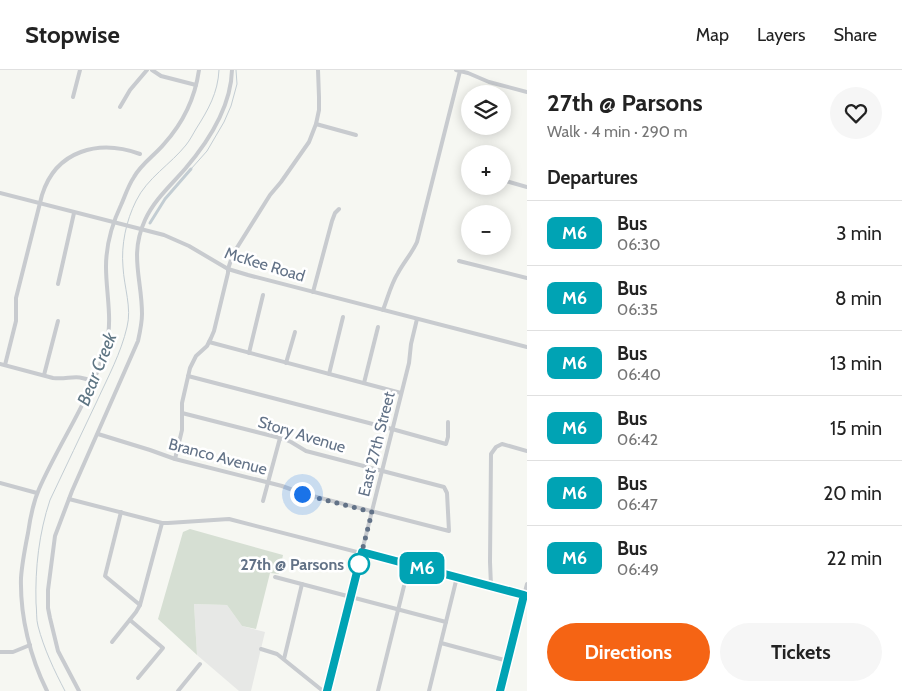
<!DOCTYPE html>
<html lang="en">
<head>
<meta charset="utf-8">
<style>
	body { margin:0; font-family:Cabin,sans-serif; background:#f6f6f6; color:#222; height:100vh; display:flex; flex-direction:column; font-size:19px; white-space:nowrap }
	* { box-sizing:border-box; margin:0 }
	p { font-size:16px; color:#767676 }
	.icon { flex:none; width:28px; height:28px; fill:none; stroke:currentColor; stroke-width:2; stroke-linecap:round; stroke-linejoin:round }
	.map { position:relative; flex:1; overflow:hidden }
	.details { display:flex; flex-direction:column; background:#fff; width:375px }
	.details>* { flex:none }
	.badge { padding:0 10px; border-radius:8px; font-size:18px; line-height:32px }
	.fabs { position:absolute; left:461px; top:15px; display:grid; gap:10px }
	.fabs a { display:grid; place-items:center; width:50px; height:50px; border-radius:50%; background:#fff; box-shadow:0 2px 12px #0003; font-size:25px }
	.you { position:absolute; width:25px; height:25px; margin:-12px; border:4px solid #fff; border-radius:50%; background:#1a73e8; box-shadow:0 0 0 8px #1a73e833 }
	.map>.badge { position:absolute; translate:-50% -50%; box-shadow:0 0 0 2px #fff }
	h2 { padding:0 20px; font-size:19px; line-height:45px }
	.round { display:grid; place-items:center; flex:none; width:52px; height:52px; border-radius:26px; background:#f6f6f6 }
	.headline { display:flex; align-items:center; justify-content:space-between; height:85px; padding:0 20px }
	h1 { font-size:24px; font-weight:700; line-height:38px }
	.button { display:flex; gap:10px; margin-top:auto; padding:10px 20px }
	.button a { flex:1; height:58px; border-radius:30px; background:#f56414; color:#fff; font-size:20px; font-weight:700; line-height:58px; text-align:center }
	.button a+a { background:#f6f6f6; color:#222 }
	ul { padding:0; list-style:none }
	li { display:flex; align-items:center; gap:15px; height:65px; padding:0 20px; border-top:1px solid #e0e0e0 }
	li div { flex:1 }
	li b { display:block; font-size:19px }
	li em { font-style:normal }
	li .badge { min-width:55px; font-weight:700; text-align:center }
	header { display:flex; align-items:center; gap:30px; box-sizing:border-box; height:70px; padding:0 25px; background:#fff; border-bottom:1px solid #e0e0e0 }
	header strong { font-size:24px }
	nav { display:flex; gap:28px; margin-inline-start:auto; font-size:18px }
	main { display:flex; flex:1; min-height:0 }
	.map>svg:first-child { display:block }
	.built { fill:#e7e8e6 }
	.green { fill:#d6dfd3 }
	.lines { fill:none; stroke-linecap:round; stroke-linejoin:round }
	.stream { stroke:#c3cdd3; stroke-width:1 }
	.canal { stroke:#c3cdd3; stroke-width:3 }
	.minor { stroke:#c8cbcf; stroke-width:4 }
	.line-casing { stroke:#fff; stroke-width:11 }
	.line { stroke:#00a3b4; stroke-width:8 }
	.walk { stroke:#627287; stroke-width:5; stroke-dasharray:0 9 }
	.stop-dot { fill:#fff; stroke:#00a3b4; stroke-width:2.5 }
	.labels { text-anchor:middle; stroke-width:5; stroke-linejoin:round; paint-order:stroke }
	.street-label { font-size:16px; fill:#627287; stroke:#fff }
	.stop-label { font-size:16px; font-weight:bold; fill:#627287; stroke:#fff; text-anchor:end }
	.water-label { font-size:18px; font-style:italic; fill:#5e7583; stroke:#fff }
</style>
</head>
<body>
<header>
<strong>Stopwise</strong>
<nav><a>Map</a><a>Layers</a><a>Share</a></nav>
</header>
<main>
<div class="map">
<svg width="527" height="621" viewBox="0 0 527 621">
	<rect width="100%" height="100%" fill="#f6f7f2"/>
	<polygon class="built" points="194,534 227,535 242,556 265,562 251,621 239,621 197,585"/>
	<polygon class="green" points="190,459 283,485 279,504 270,503 256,559 242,556 227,535 194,534 197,585 158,549 183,462"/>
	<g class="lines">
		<g class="stream">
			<polyline points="191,99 207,81 224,52 231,36 237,14 236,0"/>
			<path d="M65,621C54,600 44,579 38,556C36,549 37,541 36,533C35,498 39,463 50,430C66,397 81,364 97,331C108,307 121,283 127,257C132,238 124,217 123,197C121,175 126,151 136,131C147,108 171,94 186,75C190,70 193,64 196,59C208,40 218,23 219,0"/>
		</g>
		<polyline class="canal" points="150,153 165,129 191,99"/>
		<g class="minor">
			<polyline points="152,0 161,6 196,15"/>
			<polyline points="456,0 468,3 489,12 527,22"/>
			<polyline points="73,27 80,0"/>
			<polyline points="120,37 130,20 147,0"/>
			<polyline points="316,54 356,65"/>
			<polyline points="502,110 527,117"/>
			<polyline points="0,123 164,165 189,176 228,199 248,205 527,277"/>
			<polyline points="459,191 527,208"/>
			<polyline points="58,214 74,143"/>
			<polyline points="313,222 332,151 335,143 339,139"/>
			<path d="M383,240C388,227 391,214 398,203C404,192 412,183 417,172L460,1"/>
			<polyline points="209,272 401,323"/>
			<polyline points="249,283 263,225"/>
			<polyline points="286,293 295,262"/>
			<path d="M0,294L53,308C69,310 77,303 93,312"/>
			<path d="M5,295L16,251V228L42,125C56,80 99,69 140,84"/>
			<polyline points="329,304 343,247"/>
			<polyline points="44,305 58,251"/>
			<polyline points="188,306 392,359 446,374 448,367 448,352"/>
			<polyline points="364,313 378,257"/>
			<polyline points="98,364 150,380 175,389 282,416 301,423 449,461 447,423 444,417 306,381 291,372 284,369 182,343"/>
			<polyline points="175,389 182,360 182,333 190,298 196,286 207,276 211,268 214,261 228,203 228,199 233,184 270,125 281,112 309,72 316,54 319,40 319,27 318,0"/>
			<polyline points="0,413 37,423"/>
			<polyline points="69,429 162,453 168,453 229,449 524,525"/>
			<polyline points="263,431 280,368"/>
			<polyline points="121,442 105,506 140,535"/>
			<polyline points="275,507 446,552"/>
			<polyline points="491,516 490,492 491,384 496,377 502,374 527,381"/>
			<polyline points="130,550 163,578 138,608"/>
			<polyline points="112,572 136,542 140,535 162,453"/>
			<polyline points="441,573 508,591"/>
			<polyline points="261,579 277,584 323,621"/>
			<polyline points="0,582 13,582 30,575"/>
			<polyline points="284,589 302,514"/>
			<path d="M47,621C30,587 20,546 21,508C22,493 25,478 28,463C30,449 33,433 39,419C60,371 92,327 106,276C113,250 106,223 106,197C106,175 112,154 121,135C125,126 128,116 134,107C141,94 155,85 164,74C183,53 195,28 199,0"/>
			<path d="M79,621L58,581L50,548L48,538V520L55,466L72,421L138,271C140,262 142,253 142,244C142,209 129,185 145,150C154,130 171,115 185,99C209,71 231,37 232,0"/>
			<polyline points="178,621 200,594"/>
			<polyline points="327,621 409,293 411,274 417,249"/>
			<polyline points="378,621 404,516"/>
			<polyline points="429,621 457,507"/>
			<polyline points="500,621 527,514"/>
		</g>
	</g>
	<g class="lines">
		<g class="line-casing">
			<polyline id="line" points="327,621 362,482 524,525 500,621"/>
		</g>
		<use href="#line" class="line"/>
		<polyline class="walk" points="302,424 372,442 358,497 359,494"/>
	</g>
	<circle class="stop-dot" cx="359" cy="494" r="10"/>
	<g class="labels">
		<g class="street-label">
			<text transform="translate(265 194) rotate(17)" y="6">McKee Road</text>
			<text transform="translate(302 364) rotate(17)" y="6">Story Avenue</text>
			<text transform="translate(376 374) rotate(-76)" y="6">East 27th Street</text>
			<text transform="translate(218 386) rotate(15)" y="6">Branco Avenue</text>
		</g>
		<g class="stop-label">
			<text x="344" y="500">27th @ Parsons</text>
		</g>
		<g class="water-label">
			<text transform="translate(97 299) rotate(-68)" y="6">Bear Creek</text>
		</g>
	</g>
</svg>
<div class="fabs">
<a><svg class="icon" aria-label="layers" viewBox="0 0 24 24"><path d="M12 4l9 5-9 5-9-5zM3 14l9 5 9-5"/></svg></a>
<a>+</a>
<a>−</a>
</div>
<div class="you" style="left:302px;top:424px"></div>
<b class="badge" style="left:422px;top:498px;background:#00a3b4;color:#fff">M6</b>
</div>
<section class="details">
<div class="headline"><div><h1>27th @ Parsons</h1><p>Walk · 4 min · 290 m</p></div><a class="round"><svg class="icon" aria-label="heart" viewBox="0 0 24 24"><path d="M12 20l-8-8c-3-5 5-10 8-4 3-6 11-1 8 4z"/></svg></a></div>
<h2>Departures</h2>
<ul>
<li><span class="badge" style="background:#00a3b4;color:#fff">M6</span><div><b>Bus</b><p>06:30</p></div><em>3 min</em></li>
<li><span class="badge" style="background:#00a3b4;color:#fff">M6</span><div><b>Bus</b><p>06:35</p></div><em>8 min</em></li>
<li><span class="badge" style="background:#00a3b4;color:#fff">M6</span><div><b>Bus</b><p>06:40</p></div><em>13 min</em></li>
<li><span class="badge" style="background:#00a3b4;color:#fff">M6</span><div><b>Bus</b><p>06:42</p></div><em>15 min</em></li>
<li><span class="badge" style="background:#00a3b4;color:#fff">M6</span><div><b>Bus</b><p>06:47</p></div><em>20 min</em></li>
<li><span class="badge" style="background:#00a3b4;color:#fff">M6</span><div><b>Bus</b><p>06:49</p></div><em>22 min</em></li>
</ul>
<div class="button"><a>Directions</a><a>Tickets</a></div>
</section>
</main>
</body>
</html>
